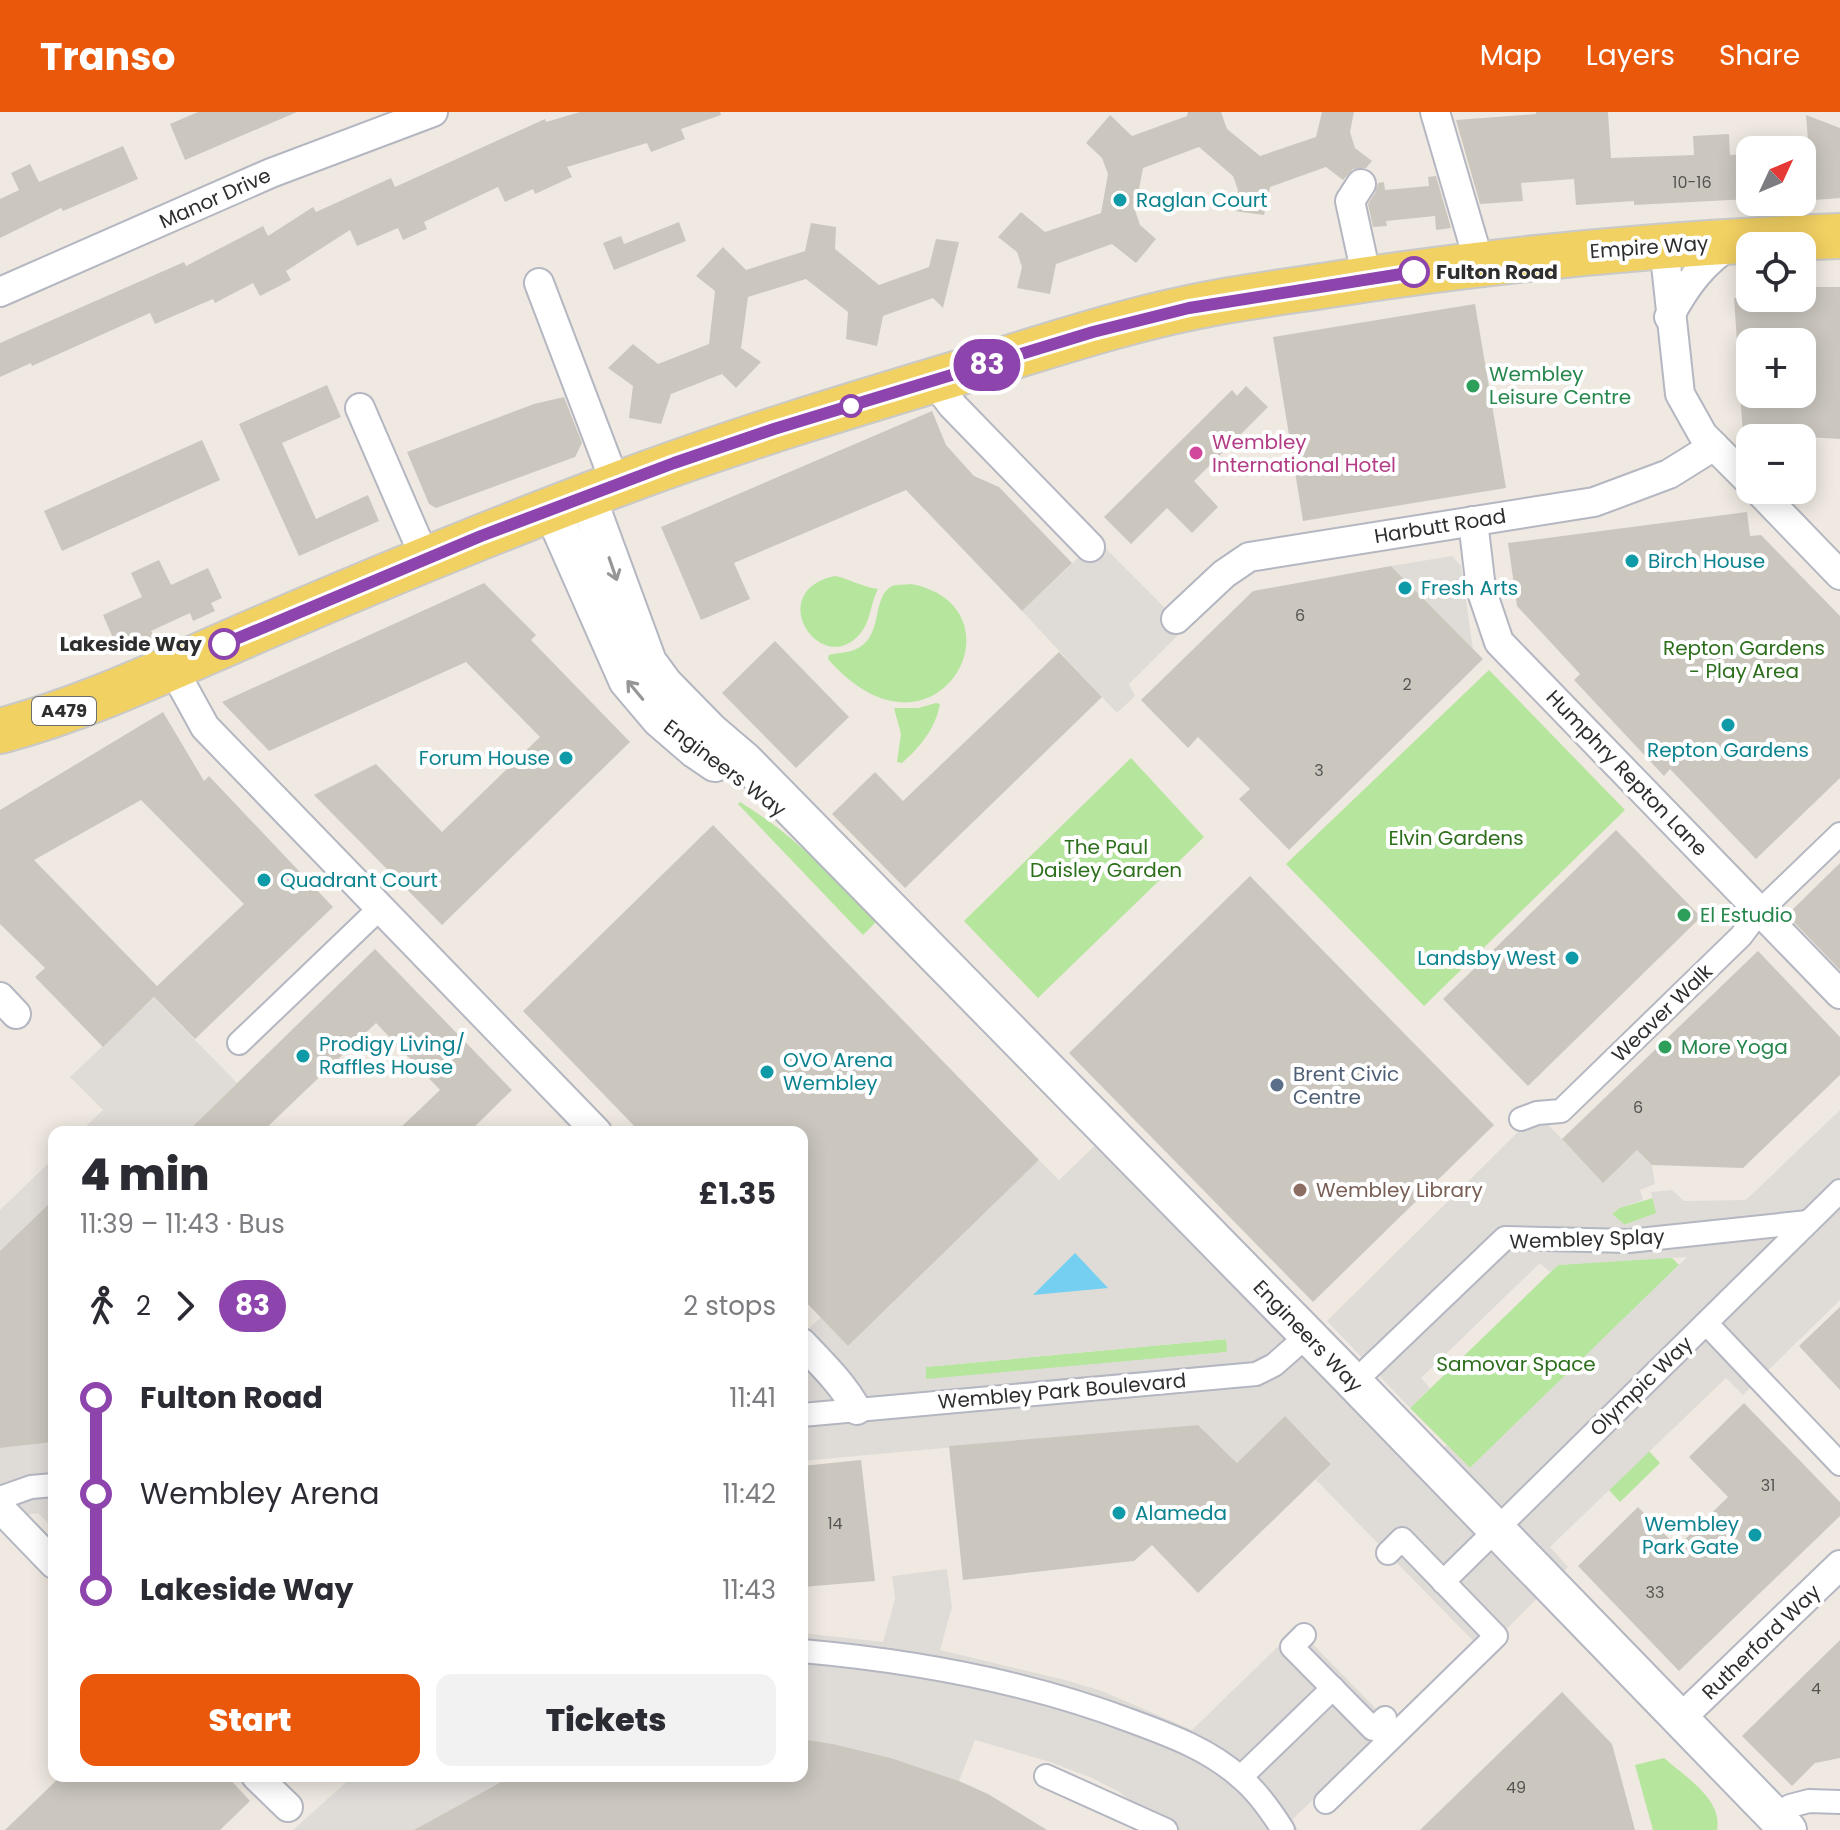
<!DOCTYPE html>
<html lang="en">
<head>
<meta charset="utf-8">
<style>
	body { margin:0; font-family:Poppins,sans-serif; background:#f2f2f3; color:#2b2b33; height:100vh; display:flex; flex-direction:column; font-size:30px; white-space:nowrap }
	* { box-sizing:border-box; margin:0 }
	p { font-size:26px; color:#7c7c81 }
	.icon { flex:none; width:44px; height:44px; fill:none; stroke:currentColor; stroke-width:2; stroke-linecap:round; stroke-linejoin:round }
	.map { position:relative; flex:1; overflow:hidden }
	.details { position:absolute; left:48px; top:1014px; width:760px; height:656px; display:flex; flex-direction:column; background:#fff; border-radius:16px; box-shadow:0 4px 20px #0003 }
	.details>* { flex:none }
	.badge { padding:0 16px; border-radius:26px; font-size:28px; line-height:52px }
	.needle { width:52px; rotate:46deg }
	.controls { position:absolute; left:1736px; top:24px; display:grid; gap:16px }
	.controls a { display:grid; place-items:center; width:80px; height:80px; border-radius:16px; background:#fff; box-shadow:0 4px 20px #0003; font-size:40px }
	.map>.badge { position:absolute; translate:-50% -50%; box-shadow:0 0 0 4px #fff }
	.legs { display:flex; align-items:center; gap:12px; height:88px; padding:0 32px; font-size:26px }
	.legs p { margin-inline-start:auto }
	.head { display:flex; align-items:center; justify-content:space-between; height:136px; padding:0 32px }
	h1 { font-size:44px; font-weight:800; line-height:60px }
	.cta { display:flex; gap:16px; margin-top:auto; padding:16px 32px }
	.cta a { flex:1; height:92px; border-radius:16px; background:#ea580c; color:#fff; font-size:32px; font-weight:800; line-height:92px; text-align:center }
	.cta a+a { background:#f2f2f3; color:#2b2b33 }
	ul { padding:0 32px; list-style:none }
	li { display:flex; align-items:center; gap:28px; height:96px; font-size:30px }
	li i { display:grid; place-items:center; width:12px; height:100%; margin:0 10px; background:currentColor }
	li i::after { content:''; width:20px; height:20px; margin:-10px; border:6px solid; border-radius:50%; background:#fff }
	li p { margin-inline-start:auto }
	li:first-child i { background:linear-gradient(#0000 50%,currentColor 0) }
	li:last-child i { background:linear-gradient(currentColor 50%,#0000 0) }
	header { display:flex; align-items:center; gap:48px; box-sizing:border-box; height:112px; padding:0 40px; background:#ea580c; color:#fff }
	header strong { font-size:38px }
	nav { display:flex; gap:44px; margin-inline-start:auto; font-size:28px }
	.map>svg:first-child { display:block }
	.green { fill:#b6e59e }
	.plaza { fill:#dfdcd8; fill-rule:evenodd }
	.water { fill:#75cff0 }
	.building { fill:#cbc7bf; fill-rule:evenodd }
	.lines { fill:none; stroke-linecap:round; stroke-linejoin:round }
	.pedestrian-casing { stroke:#b4b7c1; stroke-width:26 }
	.minor-casing { stroke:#b4b7c1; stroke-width:32 }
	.tertiary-casing { stroke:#b4b7c1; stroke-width:40 }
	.primary-casing { stroke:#c9c9c9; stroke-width:48 }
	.pedestrian { stroke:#fff; stroke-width:22 }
	.minor { stroke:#fff; stroke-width:28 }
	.tertiary { stroke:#fff; stroke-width:36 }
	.primary { stroke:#f2d163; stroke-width:44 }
	.oneway { stroke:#969696 }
	.line-1-casing { stroke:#fff; stroke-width:18 }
	.line-1 { stroke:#8e44ad; stroke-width:12 }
	.culture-dot { fill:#0f9aa8; stroke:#fff; stroke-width:3 }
	.stop-1-dot { fill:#fff; stroke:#8e44ad; stroke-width:4 }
	.leisure-dot { fill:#2e9e5b; stroke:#fff; stroke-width:3 }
	.hotel-dot { fill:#d1479c; stroke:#fff; stroke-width:3 }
	.service-dot { fill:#5c6f8a; stroke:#fff; stroke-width:3 }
	.education-dot { fill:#8d6e63; stroke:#fff; stroke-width:3 }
	.labels { text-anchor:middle; stroke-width:8; stroke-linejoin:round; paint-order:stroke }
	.number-label { font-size:16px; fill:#555452 }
	.shield { fill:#fff; stroke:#6d6d6d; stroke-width:2 }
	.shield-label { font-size:18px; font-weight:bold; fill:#2e2e2e }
	.street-label { font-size:20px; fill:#2e2e2e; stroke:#fff }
	.culture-label { font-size:20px; fill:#0d838f; stroke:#fff; text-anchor:start }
	.stop-label { font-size:20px; font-weight:bold; fill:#2e2e2e; stroke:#fff; text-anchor:start }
	.leisure-label { font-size:20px; fill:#27864d; stroke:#fff; text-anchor:start }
	.hotel-label { font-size:20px; fill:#b23c85; stroke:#fff; text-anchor:start }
	.park-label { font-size:20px; fill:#2c6e1b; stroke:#fff }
	.service-label { font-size:20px; fill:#4e5e75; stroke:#fff; text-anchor:start }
	.education-label { font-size:20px; fill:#785e54; stroke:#fff; text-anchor:start }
</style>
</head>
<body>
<header>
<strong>Transo</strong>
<nav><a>Map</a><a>Layers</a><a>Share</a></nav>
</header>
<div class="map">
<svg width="1840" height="1718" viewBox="0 0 1840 1718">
	<rect width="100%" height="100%" fill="#efe9e1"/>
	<g class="green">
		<path d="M835,464C850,467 862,475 878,477C870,492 871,510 859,523C820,566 763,479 835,464Z"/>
		<path d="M911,472C1030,495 936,670 828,547L829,543C837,541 846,541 854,538C885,526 870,486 892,474C897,472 906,473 911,472Z"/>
		<polygon points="1489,558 1625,698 1424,894 1286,752"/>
		<path d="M936,591L940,592C935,617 921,634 902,651L897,650L901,622L894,596H918Z"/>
		<polygon points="1131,646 1204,725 1038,886 964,809"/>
		<path d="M740,690C793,722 834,765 876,810L863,823L738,692Z"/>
		<polygon points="1653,1086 1657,1101 1624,1113 1612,1102 1619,1096"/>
		<polygon points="1670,1144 1679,1153 1470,1356 1410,1296 1558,1153"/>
		<polygon points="1227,1227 1228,1240 926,1268 925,1255"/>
		<polygon points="1649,1339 1660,1351 1620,1390 1609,1378"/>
		<path d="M1664,1646C1684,1664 1723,1687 1717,1718H1653L1635,1653Z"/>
	</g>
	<g class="plaza">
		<polygon points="1097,428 1185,516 1129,572 1135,584 1117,601 1022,499"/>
		<polygon points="1452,444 1461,454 1473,537 1391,454"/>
		<polygon points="154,886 237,971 196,1011 204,1020 80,1020 103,998 70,965"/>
		<path d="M1840,998V1188L1743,1283L1726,1266L1550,1435L1568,1455L1484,1540L1316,1368L1331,1351L1285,1305L1237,1351L1198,1313L802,1349V1223L821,1205L849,1233L1039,1048L1059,1068L1103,1026L1431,1349L1447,1333L1470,1356L1687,1145L1558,1153L1550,1160L1540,1151L1421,1266L1430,1276L1410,1296L1327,1209L1537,1001L1603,1070L1637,1038L1652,1053L1655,1072L1640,1078L1643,1088L1619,1096L1612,1102L1625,1113L1656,1101L1651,1080L1672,1078L1684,1089L1746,1088ZM1226,1227L1227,1240L926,1267V1255Z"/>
		<polygon points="54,1046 54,1087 0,1139 0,1098"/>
		<polygon points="54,1330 54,1417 38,1401 0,1408 0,1336"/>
		<polygon points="947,1457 952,1495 940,1538 1065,1568 1102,1579 1192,1618 1297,1516 1391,1612 1292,1708 1298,1718 1137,1718 1135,1698 1130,1688 1119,1680 1092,1666 1050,1650 975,1628 959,1669 891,1646 833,1632 802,1627 802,1521 883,1530 895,1487 892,1464"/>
		<polygon points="353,1664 512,1664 415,1718 293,1718"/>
	</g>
	<polygon class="water" points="1075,1141 1108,1176 1033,1183"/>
	<g class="building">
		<polygon points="198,0 297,0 185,48 170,12"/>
		<polygon points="580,0 720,0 721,3 681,17 685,27 651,40 647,31 567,55 572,65 535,82 533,77 505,90 498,75 424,110 427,117 403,128 398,116 357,134 350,118 286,159 291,168 260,184 253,171 215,191 213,187 155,212 150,201 32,254 31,251 0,265 0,231 184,150 186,154 263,114 268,124 313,95 316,100 391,66 395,75 545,7 546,10"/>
		<polygon points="1188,0 1221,0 1227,17 1260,44 1316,25 1322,0 1354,0 1350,20 1355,36 1372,49 1366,56 1353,57 1343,68 1326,55 1270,75 1264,103 1234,99 1238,78 1233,64 1199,35 1143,56 1135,98 1140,113 1156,127 1136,151 1112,132 1056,152 1050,182 1017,176 1022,155 1017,140 998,125 1021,100 1045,120 1101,101 1108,62 1102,46 1086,31 1110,3 1132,24 1187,4"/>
		<polygon points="1536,0 1608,0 1611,46 1694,43 1693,24 1729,22 1730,43 1750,42 1750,87 1634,93 1634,89 1576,93 1574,67 1521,71 1523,89 1480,92 1456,8 1536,2"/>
		<polygon points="1806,3 1840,16 1840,86 1802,89 1802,54 1810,54"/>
		<polygon points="123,34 138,67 63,99 61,96 0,126 0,87 19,78 11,61 30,52 39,70"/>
		<polygon points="1436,64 1451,116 1436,118 1435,104 1386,109 1387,114 1373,115 1368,92 1375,81 1378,71 1384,70 1385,78 1429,74 1428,65"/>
		<polygon points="679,110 686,129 614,158 603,131 621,124 624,132"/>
		<polygon points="811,111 836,115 835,137 879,173 929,155 936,127 959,130 943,196 933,186 883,204 877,234 846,227 848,200 806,167 748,185 741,236 761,250 736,276 722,262 671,282 661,312 629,306 633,274 608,256 633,232 658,252 709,232 715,179 696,164 723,135 746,158 805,139"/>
		<polygon points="1802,175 1840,175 1840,327 1743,321 1740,282 1802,282 1802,230 1737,230 1734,186 1802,186"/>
		<polygon points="1475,192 1506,376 1303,409 1273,225"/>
		<polygon points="327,273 341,305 282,331 316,407 368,383 379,409 299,444 239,312"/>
		<polygon points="1246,274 1268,295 1194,369 1218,395 1192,421 1167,396 1131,432 1104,405 1232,278 1237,284"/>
		<polygon points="564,285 582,331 575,345 436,396 429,392 407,340 534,292"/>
		<polygon points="932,299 946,333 964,353 974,364 999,375 1072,451 1022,499 906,378 734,451 750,487 701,508 661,415"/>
		<polygon points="202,328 220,368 62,439 44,399"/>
		<polygon points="1747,400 1750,424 1761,423 1840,504 1840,666 1756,747 1670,657 1664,664 1574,568 1580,562 1517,494 1508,431"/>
		<polygon points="159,448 171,473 208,456 222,486 211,491 215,499 193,509 190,501 151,519 155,527 132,537 128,530 117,535 103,503 142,485 131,461"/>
		<polygon points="1391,454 1483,547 1289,738 1239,687 1250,677 1198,625 1188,636 1141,588 1253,479"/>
		<polygon points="484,471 536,523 531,528 630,630 442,813 314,683 376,652 442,720 540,625 466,550 269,639 222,590"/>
		<polygon points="775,529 849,605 796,656 722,581"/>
		<polygon points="1059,540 1102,585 905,776 832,702 875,660 903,689"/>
		<path d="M163,600L204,669L209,664L333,795L195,927L154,885L103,935L35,865L45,856L0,812V698ZM141,688L244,792L157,874L34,748Z"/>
		<polygon points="713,713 1039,1048 848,1234 802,1186 802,1020 640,1020 523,899"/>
		<polygon points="1616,718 1701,805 1528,974 1443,887"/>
		<polygon points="1840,751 1840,858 1787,803"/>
		<polygon points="1250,764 1494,1013 1313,1190 1069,941"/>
		<polygon points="375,837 512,978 469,1020 396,1020 440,978 376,911 262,1020 187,1020"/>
		<polygon points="1758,839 1840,925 1840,963 1743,1056 1652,1053 1637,1038 1603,1071 1562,1027"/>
		<polygon points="54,1087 54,1330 0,1336 0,1139"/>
		<polygon points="1840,1195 1840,1278 1799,1234"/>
		<polygon points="1744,1291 1840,1390 1840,1404 1679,1559 1578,1454 1638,1395 1677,1435 1728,1385 1689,1345"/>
		<polygon points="1285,1304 1331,1352 1198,1481 1152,1433 1134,1449 963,1468 949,1334 1198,1313 1237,1351"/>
		<polygon points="861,1348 875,1469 802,1475 802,1354"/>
		<polygon points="1840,1528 1840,1646 1815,1651 1792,1674 1742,1624"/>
		<polygon points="1562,1580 1612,1632 1635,1718 1420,1718"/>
		<polygon points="802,1627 833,1632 891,1646 959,1669 988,1682 1047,1718 414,1718 512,1664 802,1664"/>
		<polygon points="61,1664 227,1664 250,1689 220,1718 5,1718"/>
	</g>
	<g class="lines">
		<g class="pedestrian-casing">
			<g id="pedestrian">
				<polyline points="239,931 380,796"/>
				<polyline points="1521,1007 1537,1001 1561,999 1741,824 1760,799 1840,722"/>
				<polyline points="1706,1211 1840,1352"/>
				<polyline points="1368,1257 1505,1126 1629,1129 1808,1110"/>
				<polyline points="802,1303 1256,1262 1274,1253 1308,1223"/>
				<polyline points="0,1386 31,1375 54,1373"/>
				<polyline points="1443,1470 1840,1079"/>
				<polyline points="1304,1523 1292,1535 1373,1617 1385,1606"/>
				<path d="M802,1539C915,1549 1027,1569 1134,1610C1172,1624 1210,1638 1241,1666C1258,1680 1271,1699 1283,1718"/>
				<polyline points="1046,1664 1166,1718"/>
				<polyline points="1241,1665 1333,1576"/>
				<polyline points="1326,1690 1496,1524 1402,1427 1388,1441"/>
				<polyline points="1790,1694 1809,1689 1840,1690"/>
			</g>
		</g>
		<g class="minor-casing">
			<g id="minor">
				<polyline points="1435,0 1479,150"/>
				<polyline points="1361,72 1350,89 1367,167"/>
				<polyline points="1664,134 1680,282 1703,323 1750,370"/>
				<polyline points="539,171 616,373"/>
				<polyline points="0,180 271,61 433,0"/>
				<path d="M1669,205C1686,173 1703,150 1733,131"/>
				<polyline points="942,266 943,281 952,293 1090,435"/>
				<polyline points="360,296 425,446"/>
				<polyline points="1758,378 1840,463"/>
				<polyline points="1473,409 1481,477 1499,530 1840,882"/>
				<polyline points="1176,507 1224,462 1249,445 1594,390 1669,362 1714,334"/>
				<polyline points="172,555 205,615 597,1020"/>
				<polyline points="0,885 16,902"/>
				<path d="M802,1231C822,1252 843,1272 857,1298"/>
				<polyline points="0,1396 54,1452"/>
				<polyline points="1681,1606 1840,1453"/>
				<polyline points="256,1664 288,1695"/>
			</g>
		</g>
		<g class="tertiary-casing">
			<g id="tertiary">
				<polyline points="587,384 648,550 664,572 711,620 745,649 1339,1255 1788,1718"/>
				<polyline points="552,398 627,568 660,607 696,638 715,651"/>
			</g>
		</g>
		<g class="primary-casing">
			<path id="primary" d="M0,619C90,595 174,554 260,517C379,466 497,417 618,372C735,328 855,292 975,256C1046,235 1117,211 1189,196C1233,186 1278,181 1322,174C1494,147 1666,131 1840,124"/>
		</g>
		<use href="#pedestrian" class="pedestrian"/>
		<use href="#minor" class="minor"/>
		<use href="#tertiary" class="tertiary"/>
		<use href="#primary" class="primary"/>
	</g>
	<defs><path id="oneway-shaft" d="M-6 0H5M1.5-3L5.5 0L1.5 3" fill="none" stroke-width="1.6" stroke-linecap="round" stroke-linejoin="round" transform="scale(2)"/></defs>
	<g class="oneway">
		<use href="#oneway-shaft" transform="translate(613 457) rotate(71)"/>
		<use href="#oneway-shaft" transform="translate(635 578) rotate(-130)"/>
	</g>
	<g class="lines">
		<g class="line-1-casing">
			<polyline id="line-1" points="224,532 481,424 674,351 774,317 1093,220 1189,196 1414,160"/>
		</g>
		<use href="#line-1" class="line-1"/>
	</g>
	<g class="culture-dot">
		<circle cx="1120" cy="88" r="8"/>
		<circle cx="1632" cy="449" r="8"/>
		<circle cx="1405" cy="476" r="8"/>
		<circle cx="1728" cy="613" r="8"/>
		<circle cx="566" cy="646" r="8"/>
		<circle cx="264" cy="768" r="8"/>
		<circle cx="1572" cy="846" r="8"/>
		<circle cx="303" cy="944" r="8"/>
		<circle cx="767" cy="960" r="8"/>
		<circle cx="1119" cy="1401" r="8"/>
		<circle cx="1755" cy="1423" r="8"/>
	</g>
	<g class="stop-1-dot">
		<circle cx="1414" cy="160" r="14"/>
		<circle cx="851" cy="294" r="10"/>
		<circle cx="224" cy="532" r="14"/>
	</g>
	<g class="leisure-dot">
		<circle cx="1473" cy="274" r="8"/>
		<circle cx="1684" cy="803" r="8"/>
		<circle cx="1665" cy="935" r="8"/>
	</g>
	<circle class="hotel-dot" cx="1196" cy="341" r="8"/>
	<circle class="service-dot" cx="1277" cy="973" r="8"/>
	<circle class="education-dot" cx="1300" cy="1078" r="8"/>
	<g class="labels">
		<g class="number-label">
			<text x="1692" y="76">10-16</text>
			<text x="1300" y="509">6</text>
			<text x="1407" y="578">2</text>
			<text x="1319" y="664">3</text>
			<text x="1638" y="1001">6</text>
			<text x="1768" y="1379">31</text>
			<text x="835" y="1417">14</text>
			<text x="1655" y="1486">33</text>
			<text x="1816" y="1582">4</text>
			<text x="1516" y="1681">49</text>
		</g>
		<rect class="shield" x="32" y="585" width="64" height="28" rx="6"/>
		<g class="shield-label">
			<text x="64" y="605">A479</text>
		</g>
		<g class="street-label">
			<text transform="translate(215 86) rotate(-24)" y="7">Manor Drive</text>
			<text transform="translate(1649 135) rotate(-4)" y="7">Empire Way</text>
			<text transform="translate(1440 414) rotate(-9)" y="7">Harbutt Road</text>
			<text transform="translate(725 656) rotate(37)" y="7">Engineers Way</text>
			<text transform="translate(1627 661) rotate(46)" y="7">Humphry Repton Lane</text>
			<text transform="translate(1662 901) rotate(-44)" y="7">Weaver Walk</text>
			<text transform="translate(1587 1127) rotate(-2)" y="7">Wembley Splay</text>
			<text transform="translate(1308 1224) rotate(46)" y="7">Engineers Way</text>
			<text transform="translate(1641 1274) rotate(-44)" y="7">Olympic Way</text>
			<text transform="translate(1062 1279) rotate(-5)" y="7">Wembley Park Boulevard</text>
			<text transform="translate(1761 1530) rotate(-44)" y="7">Rutherford Way</text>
		</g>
		<g class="culture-label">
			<text x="1136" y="95">Raglan Court</text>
			<text x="1648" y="456">Birch House</text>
			<text x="1421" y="483">Fresh Arts</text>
			<text x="1728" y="645" text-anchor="middle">Repton Gardens</text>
			<text x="550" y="653" text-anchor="end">Forum House</text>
			<text x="280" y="775">Quadrant Court</text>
			<text x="1556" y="853" text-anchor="end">Landsby West</text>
			<text x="319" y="939">Prodigy Living/<tspan x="319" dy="23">Raffles House</tspan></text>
			<text x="783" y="955">OVO Arena<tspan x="783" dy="23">Wembley</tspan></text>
			<text x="1135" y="1408">Alameda</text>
			<text x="1739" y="1419" text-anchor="end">Wembley<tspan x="1739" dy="23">Park Gate</tspan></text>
		</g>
		<g class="stop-label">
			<text x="1436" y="167">Fulton Road</text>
			<text x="202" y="539" text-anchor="end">Lakeside Way</text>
		</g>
		<g class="leisure-label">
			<text x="1489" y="269">Wembley<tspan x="1489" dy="23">Leisure Centre</tspan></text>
			<text x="1700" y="810">El Estudio</text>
			<text x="1681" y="942">More Yoga</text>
		</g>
		<g class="hotel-label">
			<text x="1212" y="337">Wembley<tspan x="1212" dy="23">International Hotel</tspan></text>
		</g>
		<g class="park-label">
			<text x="1744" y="543">Repton Gardens<tspan x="1744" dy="23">- Play Area</tspan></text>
			<text x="1456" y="733">Elvin Gardens</text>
			<text x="1106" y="742">The Paul<tspan x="1106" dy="23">Daisley Garden</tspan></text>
			<text x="1516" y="1259">Samovar Space</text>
		</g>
		<g class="service-label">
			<text x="1293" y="969">Brent Civic<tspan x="1293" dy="23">Centre</tspan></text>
		</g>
		<g class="education-label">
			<text x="1316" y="1085">Wembley Library</text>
		</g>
	</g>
</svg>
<div class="controls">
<a><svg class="needle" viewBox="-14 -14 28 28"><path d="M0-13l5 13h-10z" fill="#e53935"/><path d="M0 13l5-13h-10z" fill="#7c7c81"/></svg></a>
<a><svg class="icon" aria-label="locate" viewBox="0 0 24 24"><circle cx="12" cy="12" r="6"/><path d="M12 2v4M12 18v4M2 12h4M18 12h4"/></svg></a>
<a>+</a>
<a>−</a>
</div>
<b class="badge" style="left:987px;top:253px;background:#8e44ad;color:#fff">83</b>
<section class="details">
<div class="head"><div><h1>4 min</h1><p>11:39 – 11:43 · Bus</p></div><b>£1.35</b></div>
<div class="legs"><svg class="icon" aria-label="walk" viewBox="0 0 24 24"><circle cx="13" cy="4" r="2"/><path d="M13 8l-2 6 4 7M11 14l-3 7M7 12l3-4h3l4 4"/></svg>2<svg class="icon" aria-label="forward" viewBox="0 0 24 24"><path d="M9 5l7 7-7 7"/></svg><b class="badge" style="background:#8e44ad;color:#fff">83</b><p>2 stops</p></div>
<ul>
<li><i style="color:#8e44ad"></i><b>Fulton Road</b><p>11:41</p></li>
<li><i style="color:#8e44ad"></i><span>Wembley Arena</span><p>11:42</p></li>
<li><i style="color:#8e44ad"></i><b>Lakeside Way</b><p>11:43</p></li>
</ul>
<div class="cta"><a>Start</a><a>Tickets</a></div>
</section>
</div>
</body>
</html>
